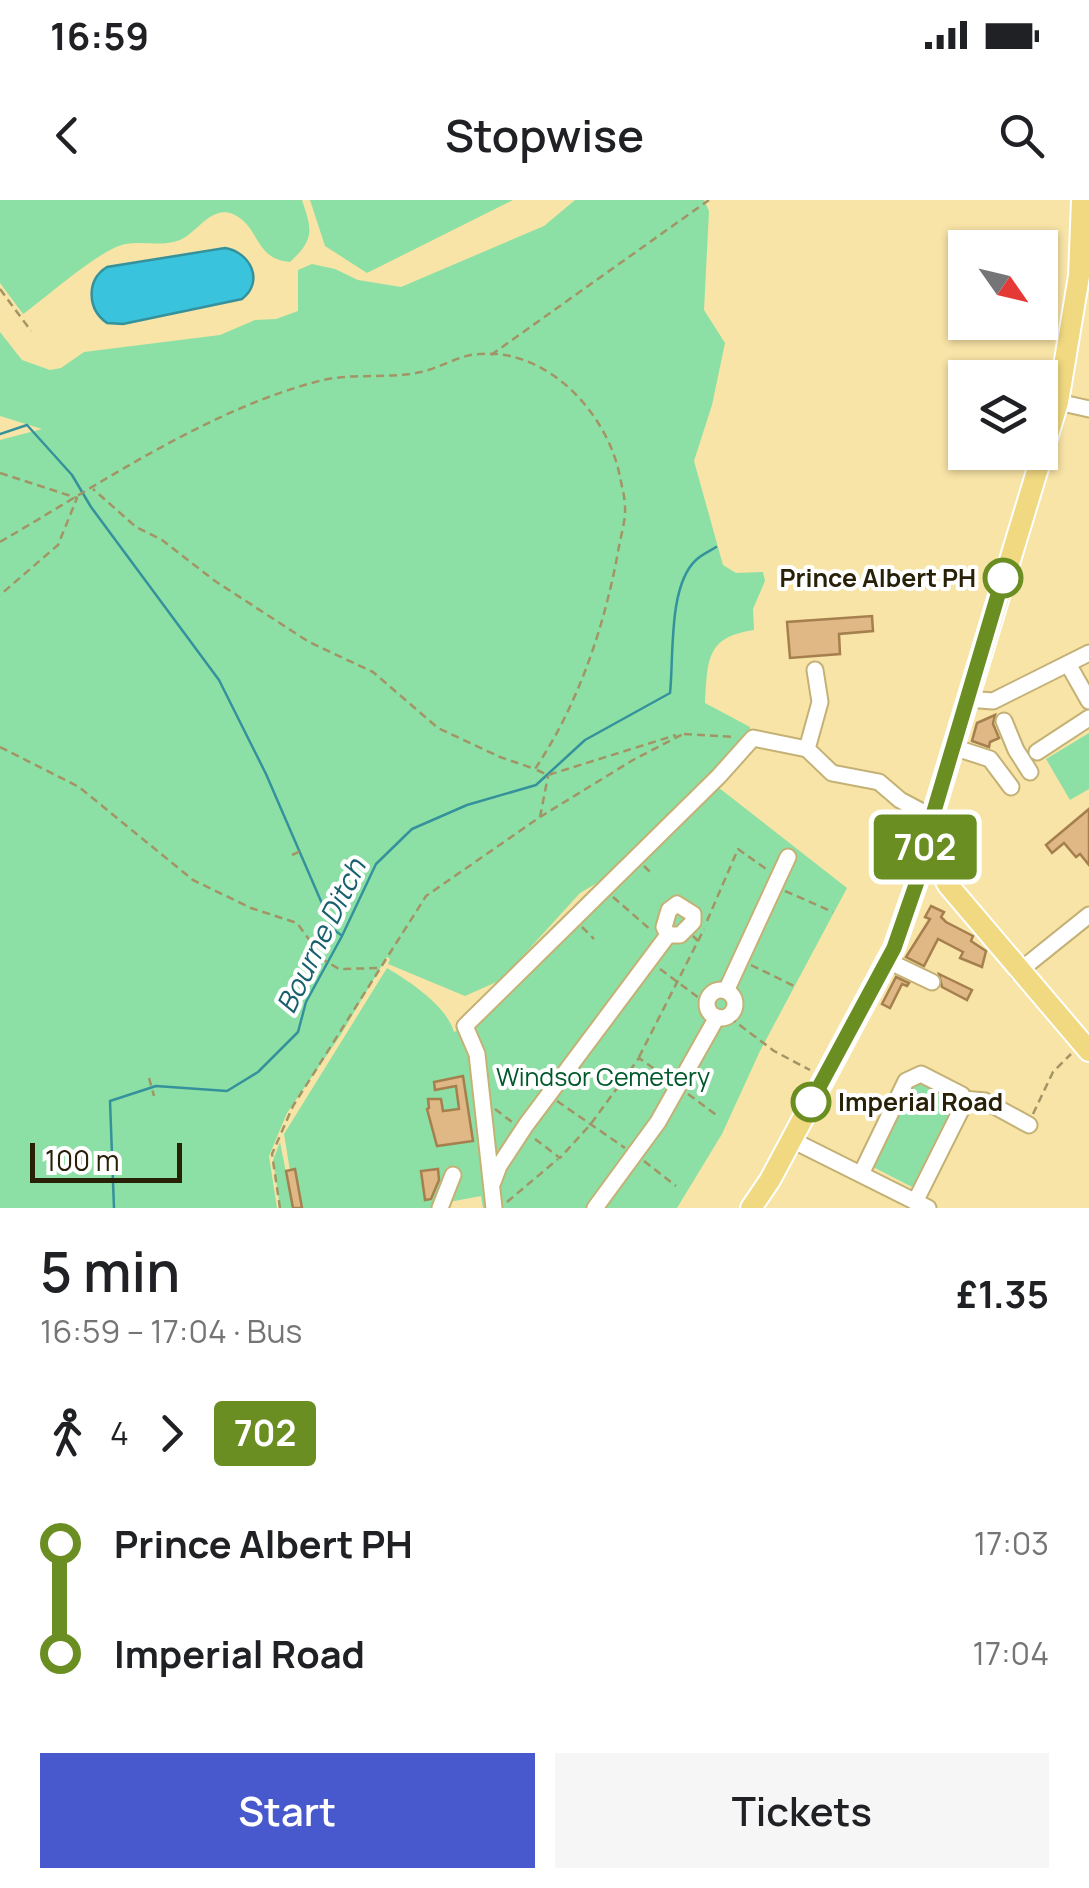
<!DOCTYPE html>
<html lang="en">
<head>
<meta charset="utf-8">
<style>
	body { margin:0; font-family:Manrope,sans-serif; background:#f6f6f6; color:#202124; height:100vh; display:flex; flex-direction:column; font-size:38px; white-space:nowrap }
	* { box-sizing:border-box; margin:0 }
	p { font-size:32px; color:#757577 }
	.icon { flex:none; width:55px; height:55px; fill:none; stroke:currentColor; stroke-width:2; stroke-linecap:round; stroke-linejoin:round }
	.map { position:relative; height:1008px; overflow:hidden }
	.sheet { display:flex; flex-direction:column; background:#fff; flex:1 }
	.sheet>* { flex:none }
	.badge { padding:0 20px; border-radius:8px; font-size:35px; line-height:65px }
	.needle { width:65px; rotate:124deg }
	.controls { position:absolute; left:948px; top:30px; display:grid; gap:20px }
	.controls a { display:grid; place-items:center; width:110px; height:110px; border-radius:0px; background:#fff; box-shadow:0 2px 8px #0004; font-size:50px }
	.scale { position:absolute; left:30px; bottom:25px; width:152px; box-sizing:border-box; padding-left:10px; border:5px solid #282108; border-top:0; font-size:28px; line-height:35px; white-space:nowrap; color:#282108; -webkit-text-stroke:8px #fff; paint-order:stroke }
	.map>.badge { position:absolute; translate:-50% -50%; box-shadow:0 0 0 5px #fff }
	.legs { display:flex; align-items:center; gap:15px; height:110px; padding:0 40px; font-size:32px }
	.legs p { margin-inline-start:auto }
	.head { display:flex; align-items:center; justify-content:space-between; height:170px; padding:0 40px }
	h1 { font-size:55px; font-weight:600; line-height:75px }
	.primary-button { display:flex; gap:20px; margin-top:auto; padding:20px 40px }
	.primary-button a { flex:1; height:115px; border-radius:0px; background:#4859ce; color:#fff; font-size:40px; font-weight:600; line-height:115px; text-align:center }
	.primary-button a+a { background:#f6f6f6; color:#202124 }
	ul { padding:0 40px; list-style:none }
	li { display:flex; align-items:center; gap:35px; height:110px; font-size:38px }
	li i { display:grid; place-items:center; width:15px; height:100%; margin:0 12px; background:currentColor }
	li i::after { content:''; width:25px; height:25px; margin:-12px; border:8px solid; border-radius:50%; background:#fff }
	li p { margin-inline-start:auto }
	li:first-child i { background:linear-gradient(#0000 50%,currentColor 0) }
	li:last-child i { background:linear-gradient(currentColor 50%,#0000 0) }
	.status { display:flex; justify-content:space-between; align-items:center; height:70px; padding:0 50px; background:#fff; direction:ltr }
	.status svg { height:28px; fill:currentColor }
	header { display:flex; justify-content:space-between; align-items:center; height:130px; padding:0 40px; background:#fff; font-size:45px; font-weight:600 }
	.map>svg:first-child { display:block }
	.green { fill:#8de0a5 }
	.water { fill:#3ac3dc; stroke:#35929c; stroke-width:2.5 }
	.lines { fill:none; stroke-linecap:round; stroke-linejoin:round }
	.stream { stroke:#35929c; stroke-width:2.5 }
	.building { fill:#e0b885; stroke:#a67f4e; stroke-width:2.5 }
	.minor-casing { stroke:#c4b175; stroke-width:19 }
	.major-casing { stroke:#fff; stroke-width:24 }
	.path { stroke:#a29465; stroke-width:2.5; stroke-dasharray:8 5; stroke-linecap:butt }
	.minor { stroke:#fff; stroke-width:15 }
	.major { stroke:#f1d981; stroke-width:20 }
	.line-1-casing { stroke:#fff; stroke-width:22 }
	.line-1 { stroke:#6b8e23; stroke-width:15 }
	.stop-1-dot { fill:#fff; stroke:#6b8e23; stroke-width:5 }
	.labels { text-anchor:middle; stroke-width:8; stroke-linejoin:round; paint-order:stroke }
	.stop-label { font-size:25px; font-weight:bold; fill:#282108; stroke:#fff; text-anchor:end }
	.park-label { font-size:25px; fill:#00592b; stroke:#fff }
	.water-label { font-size:28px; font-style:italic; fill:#17606d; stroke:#fff }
</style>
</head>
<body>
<div class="status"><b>16:59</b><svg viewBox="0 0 49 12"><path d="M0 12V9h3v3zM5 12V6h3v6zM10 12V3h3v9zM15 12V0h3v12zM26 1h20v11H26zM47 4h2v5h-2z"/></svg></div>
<header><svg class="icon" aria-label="back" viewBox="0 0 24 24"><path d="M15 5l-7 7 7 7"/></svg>Stopwise<svg class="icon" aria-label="search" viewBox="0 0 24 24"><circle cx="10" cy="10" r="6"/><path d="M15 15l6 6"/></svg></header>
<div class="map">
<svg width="1089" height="1008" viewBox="0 0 1089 1008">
	<rect width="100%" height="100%" fill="#f8e4a6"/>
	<g class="green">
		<path d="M0,0H302C312,30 315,39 290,62C254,59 260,26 233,14C211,5 198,32 180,40C162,47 143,41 126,44C101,48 47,97 23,114L0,83Z"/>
		<polygon points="310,0 513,0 367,73 325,46"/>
		<path d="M575,0H704L709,11L704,110L725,143L712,205L694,261L723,365L736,373L763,372L765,381L753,409L754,430C705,437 708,461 705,503L750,527V538L597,683L580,693L501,780L465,796L388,764L390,759L387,757L340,836L287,913L269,956L277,1008H0V240L42,229L0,216V132L22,160L50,170L61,168L84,152L220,135L255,120L276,119L298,111V70L312,64L335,69L358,80L401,87L544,26Z"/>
		<polygon points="1089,533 1089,589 1070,600 1046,559"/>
		<path d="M714,584L847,688L760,851L722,934L677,1008H483L481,996L449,1002L446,1008H296L284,934L387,768C410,782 446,805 454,832L464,827Z"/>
		<polygon points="917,878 955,896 959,904 919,981 912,987 875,968 873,964 908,889"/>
		<polygon points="280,942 293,1008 280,1008 273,960"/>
	</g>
	<path class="water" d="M225,48C250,52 265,81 242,99L123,124L107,123C87,109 86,80 107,67Z"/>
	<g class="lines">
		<g class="stream">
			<polyline points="0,234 27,225 72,275 91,307 219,480 266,574 333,729 341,735"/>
			<path d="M114,1008L110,901L156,886L227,891L258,872L298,832L306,802L342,736L376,664L412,629L467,605L536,585L585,540L670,493C674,456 668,386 696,360C701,355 710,351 716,347"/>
		</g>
	</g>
	<g class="building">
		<polygon points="872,416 873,431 839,434 840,454 790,458 787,422"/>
		<polygon points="995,515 993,524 999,538 990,542 989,547 972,541 977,523"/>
		<polygon points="1089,609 1089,665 1080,654 1076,657 1064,643 1052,653 1046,645"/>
		<polygon points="931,706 944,712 941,717 946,722 973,736 971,741 986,751 982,767 960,758 963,752 938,739 924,766 906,757 930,719 925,717"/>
		<polygon points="939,774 972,790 967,800 942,787"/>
		<polygon points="896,777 909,783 907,786 902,784 890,808 882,804"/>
		<polygon points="463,876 473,941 437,946 427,909 429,908 428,899 441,899 443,911 459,909 456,886 435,890 434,882"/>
		<polygon points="295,969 302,1008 293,1008 286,971"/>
		<polygon points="438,969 439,980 431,999 425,1000 421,971"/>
	</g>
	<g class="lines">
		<g class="minor-casing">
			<g id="minor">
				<polyline points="1058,202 1089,209"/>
				<polyline points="1068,464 1089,501"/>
				<polyline points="815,470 820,502 807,549 832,573 879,582 900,600 932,617"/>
				<polyline points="967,499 993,501 1089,453"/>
				<polyline points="1004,521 1016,550 1030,572"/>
				<polyline points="953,547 990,559 1011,587"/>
				<polyline points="1037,552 1089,518"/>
				<polyline points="888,761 932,782"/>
				<polyline points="1018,772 1089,715"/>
				<circle cx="721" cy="804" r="14"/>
				<polyline points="726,791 788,657"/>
				<polyline points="963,899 985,901 1029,925"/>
				<polyline points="792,940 928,1008"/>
				<polyline points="861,974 906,881 921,874 962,895 964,904 915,1002"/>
				<polyline points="493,982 499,966 526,925 668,735 664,727 669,710 677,704 693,714 693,722 680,735 668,735"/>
				<polyline points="440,1008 453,975"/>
				<polyline points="494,1008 477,854 465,826 719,576 753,538 807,549"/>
				<polyline points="595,1008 658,922 717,817"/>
			</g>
		</g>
		<g class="major-casing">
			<g id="major">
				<polyline points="930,639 932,654 948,685 1089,851"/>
				<polyline points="751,1008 770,980 894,748 920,673 930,624 1058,202 1079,76 1082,0"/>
			</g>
		</g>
		<g class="path">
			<polyline points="0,89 31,131"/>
			<polyline points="491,155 709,0"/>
			<polyline points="0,273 77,298 58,345 0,395"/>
			<path d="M0,342C100,284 210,208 323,180C355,173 389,179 421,172C440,168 459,155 479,154C548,148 608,214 620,277C622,287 625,298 625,307C626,321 620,338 618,352C604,428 578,505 535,569L500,557L438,528L373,472L309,442L215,381L162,340L136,327L93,289"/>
			<polyline points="684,534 736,537"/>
			<polyline points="0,547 79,587 193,680 251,708 297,723 324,760 339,769 380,768"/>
			<polyline points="537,570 548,575 676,535"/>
			<polyline points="540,617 548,576"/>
			<polyline points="292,655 303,650"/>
			<polyline points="644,666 651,673"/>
			<polyline points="785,691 833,712"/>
			<polyline points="613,697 652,731"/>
			<polyline points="707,721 738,649 769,671"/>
			<polyline points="582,727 594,739"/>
			<polyline points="698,741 704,729"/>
			<polyline points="751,765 794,786"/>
			<polyline points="660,769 707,804"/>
			<polyline points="729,817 774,851 810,870"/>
			<polyline points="639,857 698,741 693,736"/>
			<polyline points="149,878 154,896"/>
			<polyline points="688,894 719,917"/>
			<polyline points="557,901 625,948"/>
			<polyline points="495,909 512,922"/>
			<polyline points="1033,914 1053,872 1071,854"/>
			<polyline points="535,939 560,958 590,925 639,858 670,880"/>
			<polyline points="644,961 676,986"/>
			<polyline points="507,1002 558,959"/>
			<polyline points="280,1008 272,954 293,906 426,696 540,617 633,560 683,534"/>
		</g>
		<use href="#minor" class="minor"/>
		<use href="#major" class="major"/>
	</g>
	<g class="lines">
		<g class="line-1-casing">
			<polyline id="line-1" points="811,902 894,748 920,673 932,618 1003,378"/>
		</g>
		<use href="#line-1" class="line-1"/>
	</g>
	<g class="stop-1-dot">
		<circle cx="1003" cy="378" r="18"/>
		<circle cx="811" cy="902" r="18"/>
	</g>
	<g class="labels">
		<g class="stop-label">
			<text x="976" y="387">Prince Albert PH</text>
			<text x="838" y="911" text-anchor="start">Imperial Road</text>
		</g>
		<g class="park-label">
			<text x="603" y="886">Windsor Cemetery</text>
		</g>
		<g class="water-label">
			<text transform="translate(321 736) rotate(-64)" y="10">Bourne Ditch</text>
		</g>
	</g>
</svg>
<div class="controls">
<a><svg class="needle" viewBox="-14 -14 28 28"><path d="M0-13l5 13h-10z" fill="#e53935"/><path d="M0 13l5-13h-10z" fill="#757577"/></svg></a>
<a><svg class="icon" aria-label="layers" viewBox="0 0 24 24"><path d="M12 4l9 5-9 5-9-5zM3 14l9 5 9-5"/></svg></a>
</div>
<div class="scale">100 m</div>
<b class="badge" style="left:925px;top:647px;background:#6b8e23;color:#fff">702</b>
</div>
<section class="sheet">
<div class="head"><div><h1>5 min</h1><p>16:59 – 17:04 · Bus</p></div><b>£1.35</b></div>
<div class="legs"><svg class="icon" aria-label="walk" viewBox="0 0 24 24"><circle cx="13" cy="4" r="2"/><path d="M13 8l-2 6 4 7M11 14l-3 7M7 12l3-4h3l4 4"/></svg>4<svg class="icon" aria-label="forward" viewBox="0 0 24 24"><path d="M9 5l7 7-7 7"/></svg><b class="badge" style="background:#6b8e23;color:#fff">702</b></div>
<ul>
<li><i style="color:#6b8e23"></i><b>Prince Albert PH</b><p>17:03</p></li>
<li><i style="color:#6b8e23"></i><b>Imperial Road</b><p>17:04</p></li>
</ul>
<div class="primary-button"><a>Start</a><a>Tickets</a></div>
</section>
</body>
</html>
